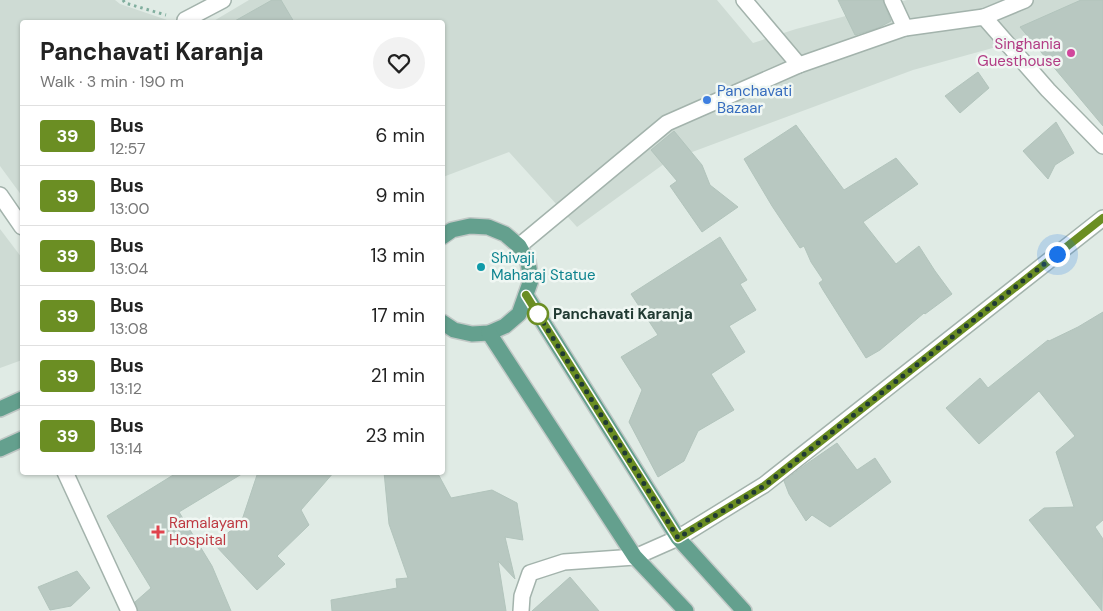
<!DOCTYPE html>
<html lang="en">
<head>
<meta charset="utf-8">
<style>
	body { margin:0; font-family:"DM Sans",sans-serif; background:#f2f2f2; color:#222; height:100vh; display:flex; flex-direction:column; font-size:19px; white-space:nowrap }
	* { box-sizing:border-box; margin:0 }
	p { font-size:16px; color:#767676 }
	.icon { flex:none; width:28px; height:28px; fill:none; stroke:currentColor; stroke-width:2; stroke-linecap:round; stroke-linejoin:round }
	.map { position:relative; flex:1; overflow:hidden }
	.side { position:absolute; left:20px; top:20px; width:425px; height:455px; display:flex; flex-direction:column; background:#fff; border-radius:5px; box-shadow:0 1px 4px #0004 }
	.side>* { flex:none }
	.badge { padding:0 10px; border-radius:4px; font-size:18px; line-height:32px }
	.you { position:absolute; width:25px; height:25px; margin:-12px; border:4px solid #fff; border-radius:50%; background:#1a73e8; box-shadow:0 0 0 8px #1a73e833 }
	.map>.badge { position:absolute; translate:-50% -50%; box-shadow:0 0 0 2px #fff }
	.round { display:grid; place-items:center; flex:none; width:52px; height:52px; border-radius:26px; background:#f2f2f2 }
	.summary { display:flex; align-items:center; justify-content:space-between; height:85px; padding:0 20px }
	h1 { font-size:24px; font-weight:700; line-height:38px }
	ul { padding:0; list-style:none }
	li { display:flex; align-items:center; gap:15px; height:60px; padding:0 20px; border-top:1px solid #e0e0e0 }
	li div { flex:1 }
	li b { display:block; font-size:19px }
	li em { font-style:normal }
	li .badge { min-width:55px; font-weight:700; text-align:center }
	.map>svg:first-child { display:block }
	.built { fill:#cedbd4 }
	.building { fill:#b8c8c1; stroke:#b2c4bc }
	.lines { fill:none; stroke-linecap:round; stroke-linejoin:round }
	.minor-casing { stroke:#a3b3ac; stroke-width:18 }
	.tertiary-casing { stroke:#a3b3ac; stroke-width:18 }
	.primary-casing { stroke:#c1c8c6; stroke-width:18 }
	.path { stroke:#80ae9e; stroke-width:3; stroke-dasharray:2.5 4; stroke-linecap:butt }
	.minor { stroke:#fff; stroke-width:15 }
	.tertiary { stroke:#fff; stroke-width:15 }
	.primary { stroke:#64a08e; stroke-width:15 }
	.line-casing { stroke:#fff; stroke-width:11 }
	.line { stroke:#6b8e23; stroke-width:8 }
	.walk { stroke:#213b33; stroke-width:5; stroke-dasharray:0 9 }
	.hotel-dot { fill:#d1479c; stroke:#f0f7f3; stroke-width:2 }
	.shop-dot { fill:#3f7fe0; stroke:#f0f7f3; stroke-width:2 }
	.culture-dot { fill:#0f9aa8; stroke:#f0f7f3; stroke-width:2 }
	.stop-dot { fill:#fff; stroke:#6b8e23; stroke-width:2.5 }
	.health-dot { fill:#e0444e; stroke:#f0f7f3; stroke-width:2 }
	.labels { text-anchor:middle; stroke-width:5; stroke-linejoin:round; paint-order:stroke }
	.hotel-label { font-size:15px; fill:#b23c85; stroke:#f0f7f3; text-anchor:end }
	.shop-label { font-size:15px; fill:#366cbe; stroke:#f0f7f3; text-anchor:start }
	.culture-label { font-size:15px; fill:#0d838f; stroke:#f0f7f3; text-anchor:start }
	.stop-label { font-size:15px; font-weight:bold; fill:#213b33; stroke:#f0f7f3; text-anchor:start }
	.health-label { font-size:15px; fill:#be3a42; stroke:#f0f7f3; text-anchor:start }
</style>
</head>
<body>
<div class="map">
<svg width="1103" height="611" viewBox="0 0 1103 611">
	<rect width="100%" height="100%" fill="#e0ebe5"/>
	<g class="built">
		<polygon points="0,0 115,0 120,4 173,22 22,22 22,196 0,166"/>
		<polygon points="249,0 717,0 753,43 796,29 907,0 1103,0 1103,4 1018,41 913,70 668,161 577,227 509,152 443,177 442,22 212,22"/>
		<polygon points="0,229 22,258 22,360 0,368"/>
	</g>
	<g class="building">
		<polygon points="272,0 281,0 294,22 233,22"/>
		<polygon points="838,0 883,0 891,21 878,28 855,35"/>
		<polygon points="1081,0 1103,0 1103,126 1020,27"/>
		<polygon points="978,72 989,88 960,113 945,96"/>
		<polygon points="1056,122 1074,153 1055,165 1048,179 1023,151"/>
		<polygon points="796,125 844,190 896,158 918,184 863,222 896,264 919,246 935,271 952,294 925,314 924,313 880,350 866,358 823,290 819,283 823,280 811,262 804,246 800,248 772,206 744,159"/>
		<polygon points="674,131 702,165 710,185 738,207 702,232 670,186 677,181 651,150"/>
		<polygon points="720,237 747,280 740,284 756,310 729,326 745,352 711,374 734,410 698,431 684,461 658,477 629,422 642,390 621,357 658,335 631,294"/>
		<polygon points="1103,312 1103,520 1095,527 1103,539 1102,611 1029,520 1044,508 1074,507 1056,452 1075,436 1039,391 979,444 946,408 980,378 988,388 1048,340 1049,341 1078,327"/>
		<polygon points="837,443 857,470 875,458 891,482 830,527 812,515 806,521 789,494 784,481 805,465"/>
		<polygon points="178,472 245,472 179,512 212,566 231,611 138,611 135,602 151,588 107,516"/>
		<polygon points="258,472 334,472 301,510 309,525 277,556 285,564 257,590 215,545 242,520"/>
		<polygon points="384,472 437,472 451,498 492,490 517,503 523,540 505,537 515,579 498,561 506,611 332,611 331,600 397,588 396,579 408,578 389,524"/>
		<polygon points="77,571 90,588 71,606 50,610 38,587"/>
		<polygon points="570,577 599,611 532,611"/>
	</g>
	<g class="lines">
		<g class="minor-casing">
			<g id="minor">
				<polyline points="892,0 905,28"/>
				<polyline points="984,17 1025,0"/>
				<polyline points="187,22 185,20 223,0"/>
				<polyline points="0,195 22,227"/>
				<polyline points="65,472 129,611"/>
				<polyline points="521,611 522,596 530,573 564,562 635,557 678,538 764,485 1103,218"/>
			</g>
		</g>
		<g class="tertiary-casing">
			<g id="tertiary">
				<polyline points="744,0 799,65"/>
				<polyline points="519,246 667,123 799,65 905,28 984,17 1048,90 1103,146"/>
			</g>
		</g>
		<g class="primary-casing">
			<g id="primary">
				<polyline points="442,237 452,230 470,226 488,227 505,234 519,246 528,262 531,280 519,314 505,326 489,333 472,334 454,330 442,322"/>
				<polyline points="526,295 678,538 744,611"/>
				<polyline points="489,333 635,557 686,611"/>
				<polyline points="0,409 22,399"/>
				<polyline points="0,449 22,439"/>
			</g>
		</g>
		<polyline class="path" points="123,0 125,3 166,15"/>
		<use href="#minor" class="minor"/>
		<use href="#tertiary" class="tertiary"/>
		<use href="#primary" class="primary"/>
	</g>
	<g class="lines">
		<g class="line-casing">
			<polyline id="line" points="526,295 678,538 764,486 1103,218"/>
		</g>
		<use href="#line" class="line"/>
		<polyline class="walk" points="538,314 536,311 678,538 764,486 1057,254"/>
	</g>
	<circle class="hotel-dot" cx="1071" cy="53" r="5"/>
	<circle class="shop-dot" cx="707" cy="100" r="5"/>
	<circle class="culture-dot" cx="481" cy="267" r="5"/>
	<circle class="stop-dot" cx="538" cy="314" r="10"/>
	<path class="health-dot" d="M155.5 524.5h5v5h5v5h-5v5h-5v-5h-5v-5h5z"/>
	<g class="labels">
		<g class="hotel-label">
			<text x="1061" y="49">Singhania<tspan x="1061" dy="17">Guesthouse</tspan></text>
		</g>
		<g class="shop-label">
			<text x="717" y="96">Panchavati<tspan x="717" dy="17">Bazaar</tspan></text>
		</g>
		<g class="culture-label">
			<text x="491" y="263">Shivaji<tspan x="491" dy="17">Maharaj Statue</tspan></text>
		</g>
		<g class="stop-label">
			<text x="553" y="319">Panchavati Karanja</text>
		</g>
		<g class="health-label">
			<text x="169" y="528">Ramalayam<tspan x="169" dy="17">Hospital</tspan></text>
		</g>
	</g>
</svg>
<div class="you" style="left:1057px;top:254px"></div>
<section class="side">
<div class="summary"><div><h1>Panchavati Karanja</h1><p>Walk · 3 min · 190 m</p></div><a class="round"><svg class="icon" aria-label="heart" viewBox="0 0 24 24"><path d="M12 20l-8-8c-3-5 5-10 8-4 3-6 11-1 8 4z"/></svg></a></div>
<ul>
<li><span class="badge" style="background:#6b8e23;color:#fff">39</span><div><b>Bus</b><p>12:57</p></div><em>6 min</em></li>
<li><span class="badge" style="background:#6b8e23;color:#fff">39</span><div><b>Bus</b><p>13:00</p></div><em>9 min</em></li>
<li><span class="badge" style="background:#6b8e23;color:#fff">39</span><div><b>Bus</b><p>13:04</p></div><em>13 min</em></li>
<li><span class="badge" style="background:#6b8e23;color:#fff">39</span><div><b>Bus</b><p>13:08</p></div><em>17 min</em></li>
<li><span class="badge" style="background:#6b8e23;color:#fff">39</span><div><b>Bus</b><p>13:12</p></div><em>21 min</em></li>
<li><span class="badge" style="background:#6b8e23;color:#fff">39</span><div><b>Bus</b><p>13:14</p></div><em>23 min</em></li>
</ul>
</section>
</div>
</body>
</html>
